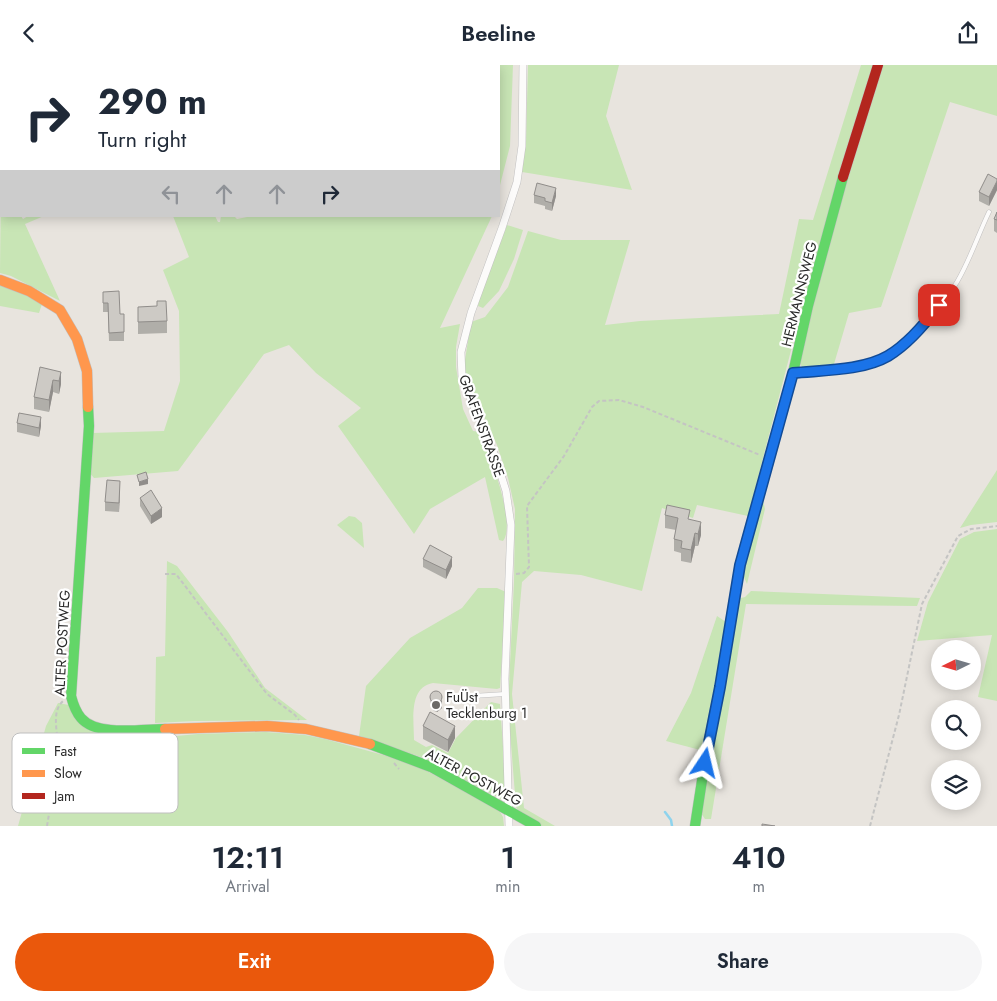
<!DOCTYPE html>
<html lang="en">
<head>
<meta charset="utf-8">
<style>
  body { margin:0; font-family:Jost,sans-serif; background:#f6f6f7; color:#1f2937; height:100vh; display:flex; flex-direction:column; font-size:19px; white-space:nowrap }
  * { box-sizing:border-box; margin:0 }
  p { font-size:16px; color:#747a83 }
  .icon { flex:none; width:28px; height:28px; fill:none; stroke:currentColor; stroke-width:2; stroke-linecap:round; stroke-linejoin:round }
  .map { position:relative; height:761px; overflow:hidden }
  .sheet { display:flex; flex-direction:column; background:#fff; flex:1 }
  .sheet>* { flex:none }
  .banner { position:absolute; left:0px; top:0px; width:500px; height:152px; box-shadow:0 2px 12px #0003; background:#fff; color:#1f2937; overflow:hidden }
  .needle { width:32px; rotate:265deg }
  .buttons { position:absolute; left:931px; top:575px; display:grid; gap:10px }
  .buttons a { display:grid; place-items:center; width:50px; height:50px; border-radius:50%; background:#fff; box-shadow:0 2px 12px #0003; font-size:25px }
  .pin { position:absolute; display:grid; place-items:center; width:42px; height:42px; color:#fff; margin:-21px; border-radius:10px; box-shadow:0 2px 8px #0006 }
  .me { position:absolute; width:55px; margin:-28px; rotate:10deg; stroke-linejoin:round; filter:drop-shadow(0 0 4px #0008) }
  .turn { display:flex; align-items:center; gap:18px; height:105px; padding:0 15px; font-size:22px }
  .turn .icon { width:65px; height:65px; stroke-width:2.5 }
  .turn b { display:block; font-size:35px; line-height:42px }
  .lanes { display:flex; align-items:center; height:48px; padding:0 15px; background:#0003; justify-content:center; gap:25px; direction:ltr }
  .lanes .off { opacity:.35 }
  .eta { display:flex; justify-content:space-evenly; align-items:center; height:85px; text-align:center }
  .eta b { font-size:30px; font-weight:600; line-height:35px }
  .cta { display:flex; gap:10px; margin-top:auto; padding:10px 15px }
  .cta a { flex:1; height:58px; border-radius:30px; background:#ea580c; color:#fff; font-size:20px; font-weight:600; line-height:58px; text-align:center }
  .cta a+a { background:#f6f6f7; color:#1f2937 }
  header { display:flex; justify-content:space-between; align-items:center; height:65px; padding:0 15px; background:#fff; font-size:22px; font-weight:600 }
  .map>svg:first-child { display:block }
  .green { fill:#c8e5b5 }
  .lines { fill:none; stroke-linecap:round; stroke-linejoin:round }
  .stream { stroke:#8ed3ed; stroke-width:2.5 }
  .lane-casing { stroke:#c1c0c0; stroke-width:5 }
  .street-casing { stroke:#c1c0c0; stroke-width:8 }
  .fast-casing { stroke:#c1c0c0; stroke-width:11 }
  .slow-casing { stroke:#c1c0c0; stroke-width:11 }
  .jam-casing { stroke:#c1c0c0; stroke-width:11 }
  .path { stroke:#c4c4c3; stroke-width:2; stroke-dasharray:4 2.5; stroke-linecap:butt }
  .lane { stroke:#fcfbfa; stroke-width:4 }
  .street { stroke:#fcfbfa; stroke-width:7 }
  .fast { stroke:#63d668; stroke-width:10 }
  .slow { stroke:#ff974d; stroke-width:10 }
  .jam { stroke:#b3261e; stroke-width:10 }
  .wall { fill:#b0aea9 }
  .shaded-wall { fill:#908d8a }
  .building { fill:#cdcac5; stroke:#908d8a }
  .route-casing { stroke:#114b97; stroke-width:12 }
  .route { stroke:#1a73e8; stroke-width:9 }
  .poi-dot { fill:#6c6a68; stroke:#fff; stroke-width:2 }
  .labels { text-anchor:middle; stroke-width:4.5; stroke-linejoin:round; paint-order:stroke }
  .street-label { font-size:14px; fill:#292929; stroke:#fff }
  .poi-label { font-size:14px; fill:#292929; stroke:#fff; text-anchor:start }
  .key { fill:#fff; stroke:#bfbfbf; stroke-width:1 }
  .key-label { font-size:14px; fill:#292929 }
</style>
</head>
<body>
<header><svg class="icon" aria-label="back" viewBox="0 0 24 24"><path d="M15 5l-7 7 7 7"/></svg>Beeline<svg class="icon" aria-label="share" viewBox="0 0 24 24"><path d="M12 15V3M7 8l5-5 5 5M5 13v7h14v-7"/></svg></header>
<div class="map">
<svg width="997" height="761" viewBox="0 0 997 761">
  <rect width="100%" height="100%" fill="#e8e4de"/>
  <g class="green">
    <polygon points="89,0 513,0 510,81 499,124 499,1"/>
    <polygon points="528,0 619,0 606,51 632,125 522,107 526,78"/>
    <polygon points="861,0 997,0 997,51 950,37 881,242 849,248 834,299 803,303 799,298 811,246 801,247 748,451 697,440 693,453 662,443 642,526 581,510 534,506 522,517 512,629 524,743 555,761 542,761 519,748 516,742 508,641 514,517 515,444 508,413 497,380 469,319 464,301 471,257 485,252 508,222 528,166 561,175 630,175 605,260 640,256 779,249 799,154 813,155"/>
    <polygon points="1,110 1,151 21,151 23,154 28,151 44,151 25,159 60,236 11,211 0,208"/>
    <path d="M 173,151 L 215,151 L 218,157 L 220,157 L 221,151 L 234,151 L 237,154 L 252,151 L 492,151 L 440,263 L 460,259 L 456,282 L 456,302 L 463,344 L 473,366 L 480,367 C 489,388 517,458 503,476 L 499,475 L 485,412 L 430,444 L 414,469 L 338,361 L 361,343 L 316,308 L 289,280 L 264,289 L 178,406 L 94,413 L 89,407 L 92,368 L 164,366 L 180,316 L 179,246 L 163,205 L 189,192 Z"/>
    <polygon points="507,160 523,165 514,194 499,226 483,243 478,241 479,235"/>
    <polygon points="0,219 30,232 42,239 39,248 0,241"/>
    <polygon points="997,405 997,457 971,460 960,463"/>
    <polygon points="762,431 765,444 747,519 742,508"/>
    <polygon points="349,451 355,452 362,458 364,483 337,460"/>
    <polygon points="997,464 997,636 978,632 992,570 917,576 928,537 960,474 974,467"/>
    <polygon points="167,496 177,501 228,567 265,623 307,655 195,656 155,658 156,592 165,591"/>
    <path d="M 478,523 L 497,523 L 506,527 L 500,623 L 497,624 L 433,618 C 408,622 414,657 414,675 L 426,682 L 432,680 L 448,688 L 456,673 L 491,637 L 500,639 L 505,710 L 504,733 L 503,735 L 421,692 L 359,671 L 366,621 L 410,573 L 462,543 Z"/>
    <polygon points="751,526 920,533 917,541 746,539 711,754 705,754 701,748 737,534 745,532"/>
    <polygon points="717,551 726,557 704,686 666,676 691,628"/>
    <polygon points="58,638 69,640 94,666 154,673 198,669 266,667 305,670 325,674 398,694 423,704 499,745 503,752 504,761 18,761 46,661"/>
  </g>
  <g class="lines">
    <g class="stream">
      <polyline points="163,1 164,0"/>
      <polyline points="665,747 671,755 672,761"/>
    </g>
    <g class="lane-casing">
      <g id="lane">
        <path d="M 793,308 C 819,305 848,306 873,298 C 905,287 939,246 957,217 C 970,195 978,170 989,147"/>
        <polyline points="456,632 505,629"/>
      </g>
    </g>
    <g class="street-casing">
      <polyline id="street" points="509,761 505,614 511,460 506,426 495,391 462,313 461,287 471,248 502,163 517,117 522,81 523,0"/>
    </g>
    <g class="fast-casing">
      <g id="fast">
        <path d="M 88,342 L 89,361 L 71,631 C 73,639 75,646 81,653 C 97,672 142,664 165,664"/>
        <polyline points="370,679 431,702 536,761"/>
        <polyline points="695,761 707,683 720,622 740,500 793,308 808,241 843,112"/>
      </g>
    </g>
    <g class="slow-casing">
      <g id="slow">
        <polyline points="0,215 29,226 60,245 77,274 87,306 88,342"/>
        <polyline points="165,664 267,661 306,664 370,679"/>
      </g>
    </g>
    <g class="jam-casing">
      <polyline id="jam" points="843,112 878,0"/>
    </g>
    <g class="path">
      <polyline points="215,0 215,1"/>
      <polyline points="165,509 176,509 267,629 295,650 299,655"/>
      <polyline points="516,509 524,508 529,502 527,441 564,391 592,342 599,336 619,335 643,342 760,390"/>
      <polyline points="394,698 399,704"/>
      <path d="M 47,761 C 51,736 57,710 58,685 C 59,670 50,648 63,636"/>
      <polyline points="870,761 899,650 922,539 958,471 971,464 997,461"/>
    </g>
    <use href="#lane" class="lane"/>
    <use href="#street" class="street"/>
    <use href="#fast" class="fast"/>
    <use href="#slow" class="slow"/>
    <use href="#jam" class="jam"/>
  </g>
  <g class="wall">
    <polygon points="997,114 997,125 989,141 979,136 979,127"/>
    <polygon points="534,130 556,131 552,146 545,144 545,141 534,138"/>
    <polygon points="997,147 997,168 994,166 994,154"/>
    <polygon points="103,227 120,249 124,249 124,276 109,276 108,247 103,247"/>
    <polygon points="138,242 167,256 167,268 138,269"/>
    <polygon points="61,307 61,319 59,329 53,327 49,347 34,344 34,332"/>
    <polygon points="17,358 41,361 39,372 17,367"/>
    <polygon points="120,425 119,447 105,446 105,437"/>
    <polygon points="140,433 162,452 151,459 140,441"/>
    <polygon points="665,450 690,455 701,470 698,481 695,481 691,498 681,496 681,488 674,486 674,474 676,465 665,463"/>
    <polygon points="423,494 452,501 446,514 423,502"/>
    <polygon points="430,631 442,643 437,647 434,646 431,643"/>
    <polygon points="423,661 455,673 448,687 423,674"/>
  </g>
  <g class="shaded-wall">
    <polygon points="997,116 997,125 989,141 989,132"/>
    <polygon points="556,123 556,131 552,146 552,138"/>
    <polygon points="61,307 61,319 59,329 59,316"/>
    <polygon points="53,315 53,327 49,347 49,335"/>
    <polygon points="41,352 41,361 39,372 39,363"/>
    <polygon points="148,414 148,419 139,421 139,417"/>
    <polygon points="120,416 120,425 119,447 119,438"/>
    <polygon points="162,443 162,452 151,459 151,451"/>
    <polygon points="701,457 701,470 698,481 698,469"/>
    <polygon points="695,468 695,481 691,498 691,485"/>
    <polygon points="452,492 452,501 446,514 446,505"/>
    <polygon points="442,635 442,643 437,647 437,638"/>
    <polygon points="455,661 455,673 448,687 448,675"/>
  </g>
  <g class="building">
    <polygon points="988,109 997,114 997,116 989,132 979,127"/>
    <polygon points="537,118 556,123 552,138 545,136 545,133 534,130"/>
    <polygon points="997,147 997,155 994,154"/>
    <polygon points="119,226 120,249 124,249 124,267 109,268 108,238 103,238 103,227"/>
    <polygon points="157,236 166,236 167,256 138,257 138,242 157,241"/>
    <polygon points="40,302 61,307 59,316 53,315 49,335 34,332"/>
    <polygon points="19,348 41,352 39,363 17,358"/>
    <polygon points="146,407 148,414 139,417 137,410"/>
    <polygon points="107,415 120,416 119,438 105,437"/>
    <polygon points="151,425 162,443 151,451 140,433"/>
    <polygon points="667,440 690,445 688,454 701,457 698,469 695,468 691,485 681,483 682,476 674,474 678,453 665,450"/>
    <polygon points="430,480 452,492 446,505 423,494"/>
    <circle cx="436" cy="632" r="6"/>
    <polygon points="430,647 455,661 448,675 423,661"/>
    <polygon points="762,759 775,761 762,761"/>
  </g>
  <g class="lines">
    <g class="route-casing">
      <path id="route" d="M 705,698 L 720,622 L 740,500 L 793,308 C 822,305 862,306 888,291 C 908,279 925,259 939,240"/>
    </g>
    <use href="#route" class="route"/>
  </g>
  <circle class="poi-dot" cx="436" cy="640" r="5"/>
  <g class="labels">
    <g class="street-label">
      <text transform="translate(799 229) rotate(-76)" y="5">HERMANNSWEG</text>
      <text transform="translate(482 361) rotate(70)" y="5">GRAFENSTRASSE</text>
      <text transform="translate(62 578) rotate(-87)" y="5">ALTER POSTWEG</text>
      <text transform="translate(474 712) rotate(28)" y="5">ALTER POSTWEG</text>
    </g>
    <g class="poi-label">
      <text x="446" y="637">FuÜst<tspan x="446" dy="16">Tecklenburg 1</tspan></text>
    </g>
  </g>
  <rect x="12" y="668" width="166" height="80" rx="8" class="key"/>
  <rect x="22" y="683" width="23" height="6" fill="#63d668"/>
  <rect x="22" y="705" width="23" height="7" fill="#ff974d"/>
  <rect x="22" y="728" width="23" height="6" fill="#b3261e"/>
  <g class="key-label">
    <text x="54" y="691">Fast</text>
    <text x="54" y="713">Slow</text>
    <text x="54" y="736">Jam</text>
  </g>
</svg>
<div class="buttons">
<a><svg class="needle" viewBox="-14 -14 28 28"><path d="M0-13l5 13h-10z" fill="#e53935"/><path d="M0 13l5-13h-10z" fill="#747a83"/></svg></a>
<a><svg class="icon" aria-label="search" viewBox="0 0 24 24"><circle cx="10" cy="10" r="6"/><path d="M15 15l6 6"/></svg></a>
<a><svg class="icon" aria-label="layers" viewBox="0 0 24 24"><path d="M12 4l9 5-9 5-9-5zM3 14l9 5 9-5"/></svg></a>
</div>
<div class="pin" style="left:939px;top:240px;background:#d93025"><svg class="icon" aria-label="arrive" viewBox="0 0 24 24"><path d="M6 21V4h12l-3 4 3 4H6"/></svg></div>
<svg class="me" style="left:705px;top:698px" viewBox="-20 -20 40 40"><path d="M0-17L14 15 0 8-14 15z" fill="#1a73e8" stroke="#fff" stroke-width="4"/></svg>
<div class="banner">
<div class="turn"><svg class="icon" aria-label="right" viewBox="0 0 24 24"><path d="M7 20v-9h11M14 6l5 5-5 5"/></svg><div><b>290 m</b>Turn right</div></div>
<div class="lanes"><svg class="icon off" aria-label="left" viewBox="0 0 24 24"><path d="M17 20v-9H6M10 6l-5 5 5 5"/></svg><svg class="icon off" aria-label="ahead" viewBox="0 0 24 24"><path d="M12 20V5M6 11l6-6 6 6"/></svg><svg class="icon off" aria-label="ahead" viewBox="0 0 24 24"><path d="M12 20V5M6 11l6-6 6 6"/></svg><svg class="icon" aria-label="right" viewBox="0 0 24 24"><path d="M7 20v-9h11M14 6l5 5-5 5"/></svg></div>
</div>
</div>
<section class="sheet">
<div class="eta">
<div><b>12:11</b><p>Arrival</p></div>
<div><b>1</b><p>min</p></div>
<div><b>410</b><p>m</p></div>
</div>
<div class="cta"><a>Exit</a><a>Share</a></div>
</section>
</body>
</html>
